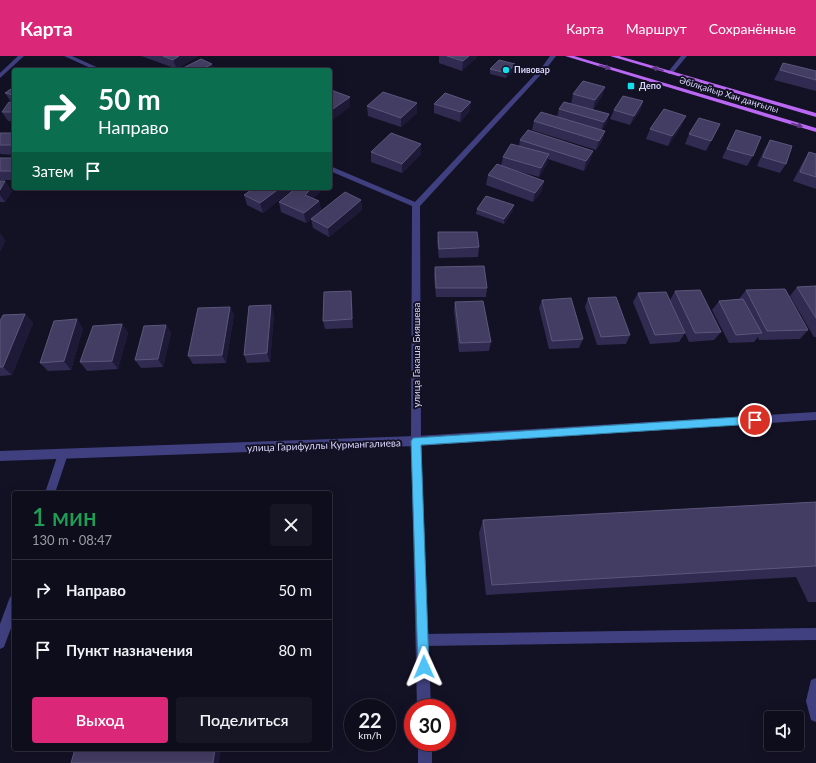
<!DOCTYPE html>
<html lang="ru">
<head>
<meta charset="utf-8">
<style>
  body { margin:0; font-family:Lato,sans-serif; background:#171624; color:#f1f3f6; height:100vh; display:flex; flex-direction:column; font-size:15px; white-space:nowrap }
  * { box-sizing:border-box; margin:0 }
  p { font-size:13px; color:#9b9ca3 }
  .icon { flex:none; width:22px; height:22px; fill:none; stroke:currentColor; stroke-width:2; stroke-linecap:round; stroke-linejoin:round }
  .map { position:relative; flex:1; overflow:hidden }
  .panel { position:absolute; left:12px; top:435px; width:320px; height:260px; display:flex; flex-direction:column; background:#0e0d1b; border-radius:4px; box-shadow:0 4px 16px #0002,0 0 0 1px #2e2d3a }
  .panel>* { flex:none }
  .guide { position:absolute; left:12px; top:12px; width:320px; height:122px; border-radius:4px; box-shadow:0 4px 16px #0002,0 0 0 1px #2e2d3a; background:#0b6e4f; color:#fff; overflow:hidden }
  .controls { position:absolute; left:764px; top:655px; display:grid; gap:8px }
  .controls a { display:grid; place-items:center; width:40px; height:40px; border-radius:4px; background:#0e0d1b; box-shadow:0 4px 16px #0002,0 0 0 1px #2e2d3a; font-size:20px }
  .speed { position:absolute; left:344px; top:643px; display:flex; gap:8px; font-size:20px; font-weight:700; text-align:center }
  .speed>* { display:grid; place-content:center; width:52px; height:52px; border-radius:50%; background:#0e0d1b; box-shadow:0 4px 16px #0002,0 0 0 1px #2e2d3a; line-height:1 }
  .speed small { font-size:10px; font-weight:400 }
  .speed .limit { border:6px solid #d22; background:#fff; color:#111 }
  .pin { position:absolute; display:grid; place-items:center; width:34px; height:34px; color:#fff; margin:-17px; border:2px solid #fff; border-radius:50%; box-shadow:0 1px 4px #0007 }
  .me { position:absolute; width:44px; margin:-22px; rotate:359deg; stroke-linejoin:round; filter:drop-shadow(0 0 3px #0008) }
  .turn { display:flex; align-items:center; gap:14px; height:84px; padding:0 20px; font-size:18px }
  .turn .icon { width:52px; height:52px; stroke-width:2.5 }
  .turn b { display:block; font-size:28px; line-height:34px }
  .then { display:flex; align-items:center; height:38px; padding:0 20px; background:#0003; gap:8px; font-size:15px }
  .round { display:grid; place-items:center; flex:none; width:42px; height:42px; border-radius:4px; background:#171624 }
  .headline { display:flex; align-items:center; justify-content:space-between; height:68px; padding:0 20px }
  h1 { font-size:24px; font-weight:600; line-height:30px; color:#1e9e55 }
  .cta { display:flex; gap:8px; margin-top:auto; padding:8px 20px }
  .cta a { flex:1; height:46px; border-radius:4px; background:#db2777; color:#fff; font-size:16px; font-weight:600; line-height:46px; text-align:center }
  .cta a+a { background:#171624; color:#f1f3f6 }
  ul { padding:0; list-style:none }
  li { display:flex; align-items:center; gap:12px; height:60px; padding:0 20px; border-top:1px solid #2e2d3a }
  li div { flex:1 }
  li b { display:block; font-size:15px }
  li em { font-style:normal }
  header { display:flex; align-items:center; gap:24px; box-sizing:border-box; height:56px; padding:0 20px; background:#db2777; color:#fff }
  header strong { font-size:19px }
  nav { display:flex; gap:22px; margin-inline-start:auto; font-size:14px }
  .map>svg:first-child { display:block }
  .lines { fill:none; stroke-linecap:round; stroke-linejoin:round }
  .service { fill:#404080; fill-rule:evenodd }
  .minor { fill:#404080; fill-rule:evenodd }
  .tertiary { fill:#404080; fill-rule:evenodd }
  .primary { fill:#ba67f3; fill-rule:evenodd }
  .wall { fill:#322b51 }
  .shaded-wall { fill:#1e1937 }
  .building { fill:#443d63; stroke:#5b567b }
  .oneway { fill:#5e3881 }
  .route { fill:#4fc3f7; stroke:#337fa1 }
  .poi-dot { fill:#13deec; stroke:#131124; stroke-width:1.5 }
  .labels { text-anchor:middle; stroke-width:4; stroke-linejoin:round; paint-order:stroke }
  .far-poi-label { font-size:9px; font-weight:bold; fill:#dad7fc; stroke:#131124; text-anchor:start }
  .far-street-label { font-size:9px; fill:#dad7fc; stroke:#131124 }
  .street-label { font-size:10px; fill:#dad7fc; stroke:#131124 }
</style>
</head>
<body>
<header>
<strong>Карта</strong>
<nav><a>Карта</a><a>Маршрут</a><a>Сохранённые</a></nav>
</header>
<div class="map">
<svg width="816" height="707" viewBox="0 0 816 707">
  <rect width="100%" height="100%" fill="#131124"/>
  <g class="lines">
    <g class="service">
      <polygon points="681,0 687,0 672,18 668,18 668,16"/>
      <polygon points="816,572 816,584 423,590 419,588 417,584 419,580 423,578"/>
    </g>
    <g class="minor">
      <polygon points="18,0 24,0 0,22 0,17"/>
      <polygon points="64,0 72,0 103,14 95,14"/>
      <polygon points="550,0 556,0 546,13 420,150 421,385 431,652 417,652 411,385 412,150 330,115 330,110 415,146 542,11"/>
      <polygon points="63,393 67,395 68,398 55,437 45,437 59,395"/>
      <polygon points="14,539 14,564 4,591 0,593 0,568 10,541"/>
      <polygon points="816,622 816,666 811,664 806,645 811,624"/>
      <rect x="418" y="686" width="14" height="21"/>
    </g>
    <polygon class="tertiary" points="816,356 816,364 416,390 0,405 0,395 416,380"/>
    <g class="primary">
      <polygon points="565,0 574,0 816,72 816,76"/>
      <polygon points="610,0 619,0 816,57 816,61"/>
    </g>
  </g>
  <g class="wall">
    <polygon points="141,0 198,0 177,13"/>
    <polygon points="439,0 477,0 476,2 462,15 439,7"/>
    <polygon points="783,7 816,15 816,35 774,24"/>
    <polygon points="515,8 515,13 506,22 490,18 490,13"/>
    <polygon points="583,25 605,31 602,40 593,54 609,58 606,68 602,74 605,75 602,85 596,94 532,74 534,65 541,56 557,61 559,53 564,46 571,48 573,38"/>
    <polygon points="14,31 14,66 8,65 2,56 12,47 11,46 5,37"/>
    <polygon points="643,45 640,55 630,69 610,63 614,54"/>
    <polygon points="417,47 417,57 401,71 368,60 367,50"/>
    <polygon points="434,48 470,55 460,66 434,57"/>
    <polygon points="720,68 706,95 685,88 689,78"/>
    <polygon points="682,69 668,90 646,83 650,73"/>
    <polygon points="736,74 753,100 747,110 722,102"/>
    <polygon points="0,77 14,77 14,99 0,98"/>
    <polygon points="520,84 593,95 590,105 584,115 548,103 547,108 539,121 506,112 542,135 533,146 486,129 488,119 501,110 503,101 519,90"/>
    <polygon points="770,84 786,108 780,117 757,110 764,94"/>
    <polygon points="421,88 421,98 402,117 371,106 371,96"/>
    <polygon points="809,96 816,98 816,133 793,125 803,106"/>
    <rect x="0" y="102" width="14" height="22"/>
    <polygon points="0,125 5,125 12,135 5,146 0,146"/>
    <polygon points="254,132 294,132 263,157 247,149 244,139"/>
    <polygon points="320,136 313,142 319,145 321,154 311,162 361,144 362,154 329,181 313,172 311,163 306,167 281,156 279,146"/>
    <polygon points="477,153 513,154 504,168 476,158"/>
    <polygon points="438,176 479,191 478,201 439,202 437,186"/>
    <polygon points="435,211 487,232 486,241 436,241 434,220"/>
    <polygon points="816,230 816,281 814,281 790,240 797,231"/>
    <polygon points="746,234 808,274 800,283 759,284 758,281 754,286 729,287 712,254 719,245 739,243"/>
    <polygon points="675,235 721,276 714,284 689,286 670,244"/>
    <polygon points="638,237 685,277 679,286 650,288 633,246"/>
    <polygon points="588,242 630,279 626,288 597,289 585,251"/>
    <polygon points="352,244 353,272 325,273 323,265"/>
    <polygon points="542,244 583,283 579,292 549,293 539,252"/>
    <polygon points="455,246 491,286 489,295 459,296 454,255"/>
    <polygon points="230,251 234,259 226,307 193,308 188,300"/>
    <polygon points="25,258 33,267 12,319 0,320 0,265"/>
    <polygon points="274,258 270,306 247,307 244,299"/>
    <polygon points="122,268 128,277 118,313 87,315 80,306"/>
    <polygon points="166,269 171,277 163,311 141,312 135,304"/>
    <polygon points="83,272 71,314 48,315 40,307"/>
    <polygon points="816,446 816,546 808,546 796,521 486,539 479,477 483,464"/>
  </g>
  <g class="shaded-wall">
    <polygon points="179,0 198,0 177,13 173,4"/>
    <polygon points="469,0 477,0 476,2 462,15 463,5"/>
    <polygon points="212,8 214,14 201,14"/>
    <polygon points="515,8 515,13 506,22 507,17"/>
    <polygon points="605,31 602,40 593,54 595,44"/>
    <polygon points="350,41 350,51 330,66 330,55"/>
    <polygon points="643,45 640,55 630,69 634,60"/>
    <polygon points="471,46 470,55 460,66 461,56"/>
    <polygon points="417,47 417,57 401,71 401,62"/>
    <polygon points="609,58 606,68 601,75 604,66"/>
    <polygon points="686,60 682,69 668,90 672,80"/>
    <polygon points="605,75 602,85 596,94 599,85"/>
    <polygon points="421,88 421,98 402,117 402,108"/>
    <polygon points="593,95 590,105 584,115 586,105"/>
    <polygon points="549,98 547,108 539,121 541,112"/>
    <polygon points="5,125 12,135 5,146 0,139 0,134"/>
    <polygon points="544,125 542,135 533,146 535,137"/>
    <polygon points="280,132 294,132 263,157 260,147"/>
    <polygon points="312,132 320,132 320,136 306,148 305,139"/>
    <polygon points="361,144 362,154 329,181 328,172"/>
    <polygon points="319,145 321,154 306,167 304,157"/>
    <polygon points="514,149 513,154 504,168 504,163"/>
    <polygon points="0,177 6,185 0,196"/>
    <polygon points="351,235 352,244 353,272 352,263"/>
    <polygon points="271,249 274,258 270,306 267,297"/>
    <polygon points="230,251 234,259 226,307 222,299"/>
    <polygon points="25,258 33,267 12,319 3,311"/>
    <polygon points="77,263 83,272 71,314 64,305"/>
    <polygon points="122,268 128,277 118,313 112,305"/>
    <polygon points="166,269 171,277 163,311 158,303"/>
    <polygon points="215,693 221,693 219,707 213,707"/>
  </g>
  <g class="building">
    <polygon points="163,0 179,0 173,4"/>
    <polygon points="447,0 469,0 463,5"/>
    <polygon points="201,3 212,8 201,14 179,14"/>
    <polygon points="499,4 515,8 507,17 490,13"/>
    <polygon points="783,7 816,15 816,24 780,14"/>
    <polygon points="45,12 51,14 41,14"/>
    <polygon points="228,12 233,14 224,14"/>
    <polygon points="583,25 605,31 595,44 573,38"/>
    <polygon points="14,31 14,39 5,37"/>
    <polygon points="331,34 350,41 330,55 330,35"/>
    <polygon points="383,36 417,47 401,62 367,50"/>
    <polygon points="445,37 471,46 461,56 434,48"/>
    <polygon points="623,40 643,45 634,60 614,54"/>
    <polygon points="9,46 14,47 14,56 2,56"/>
    <polygon points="564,46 609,58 604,66 559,53"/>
    <polygon points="664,53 686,60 672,80 650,73"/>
    <polygon points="541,56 605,75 599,85 534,65"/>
    <polygon points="699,62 720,68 711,85 689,78"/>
    <polygon points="528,74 593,95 586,105 520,84"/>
    <polygon points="736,74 761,81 753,100 727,93"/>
    <rect x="0" y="77" width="14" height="12"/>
    <polygon points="391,77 421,88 402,108 371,96"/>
    <polygon points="770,84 792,90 786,108 763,101"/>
    <polygon points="511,88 549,98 541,112 503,101"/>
    <polygon points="809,96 816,98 816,121 800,116"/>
    <rect x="0" y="102" width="14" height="13"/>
    <polygon points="497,108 544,125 535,137 488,119"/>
    <polygon points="0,125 5,125 0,134"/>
    <polygon points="254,132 280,132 260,147 244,139"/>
    <polygon points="296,132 312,132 305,139 319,145 304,157 279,146"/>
    <polygon points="345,136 361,144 328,172 311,163"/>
    <polygon points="486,140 514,149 504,163 477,153"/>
    <polygon points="438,176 477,176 479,191 439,193"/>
    <polygon points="484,210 487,232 436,232 435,211"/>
    <polygon points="816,230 816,262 797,231"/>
    <polygon points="785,233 808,274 767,275 746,234"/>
    <polygon points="700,234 721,276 695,277 675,235"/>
    <polygon points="351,235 352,263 323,265 324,236"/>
    <polygon points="666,236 685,277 655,279 638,237"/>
    <polygon points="616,241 630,279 601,281 588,242"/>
    <polygon points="571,242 583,283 552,285 542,244"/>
    <polygon points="743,243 762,277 736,279 719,245"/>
    <polygon points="483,245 491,286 460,287 455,246"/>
    <polygon points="271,249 267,297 244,299 249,250"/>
    <polygon points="230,251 222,299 188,300 198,252"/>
    <polygon points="25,258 3,311 0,311 0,265 3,259"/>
    <polygon points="77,263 64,305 40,307 54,265"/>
    <polygon points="122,268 112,305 80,306 93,270"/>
    <polygon points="166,269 158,303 135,304 144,270"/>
    <polygon points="816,446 816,510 492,529 483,464"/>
    <polygon points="75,693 215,693 213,707 71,707"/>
  </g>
  <defs><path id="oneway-solid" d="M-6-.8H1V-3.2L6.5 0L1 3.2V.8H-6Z"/></defs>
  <g class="oneway">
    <use href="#oneway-solid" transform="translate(605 11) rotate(17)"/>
    <use href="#oneway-solid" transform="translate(658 13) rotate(-164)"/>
    <use href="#oneway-solid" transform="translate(797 69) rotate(17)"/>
  </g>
  <polygon class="route" points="755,360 759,361 760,364 759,367 755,368 421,389 429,611 428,615 424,617 419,615 418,611 411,385 413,382"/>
  <g class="poi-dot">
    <circle cx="506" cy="14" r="4"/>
    <rect x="627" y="26" width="8" height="8" rx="2"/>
  </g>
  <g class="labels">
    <g class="far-poi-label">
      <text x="514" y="17">Пивовар</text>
      <text x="639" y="33">Депо</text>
    </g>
    <g class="far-street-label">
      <text transform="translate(729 39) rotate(17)" y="3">Әбілқайыр Хан даңғылы</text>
    </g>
    <g class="street-label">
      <text transform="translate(416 299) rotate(-90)" y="4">улица Гакаша Бияшева</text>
      <text transform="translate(324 389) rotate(-2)" y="4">улица Гарифуллы Курмангалиева</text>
    </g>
  </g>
</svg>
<div class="controls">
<a><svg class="icon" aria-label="sound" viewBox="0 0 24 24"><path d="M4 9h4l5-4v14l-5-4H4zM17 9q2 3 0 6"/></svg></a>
</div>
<div class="speed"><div>22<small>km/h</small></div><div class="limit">30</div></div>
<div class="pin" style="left:755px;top:364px;background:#d93025"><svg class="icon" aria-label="arrive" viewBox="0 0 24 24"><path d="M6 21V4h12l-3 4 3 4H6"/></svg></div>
<svg class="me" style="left:424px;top:611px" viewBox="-20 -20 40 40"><path d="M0-17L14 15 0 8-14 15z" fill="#4fc3f7" stroke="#fff" stroke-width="4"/></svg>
<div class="guide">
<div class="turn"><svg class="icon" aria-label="right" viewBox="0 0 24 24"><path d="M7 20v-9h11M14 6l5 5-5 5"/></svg><div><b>50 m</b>Направо</div></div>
<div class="then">Затем<svg class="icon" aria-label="arrive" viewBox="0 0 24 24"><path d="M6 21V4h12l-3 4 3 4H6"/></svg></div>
</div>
<section class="panel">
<div class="headline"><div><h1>1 мин</h1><p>130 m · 08:47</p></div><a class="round"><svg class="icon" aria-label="close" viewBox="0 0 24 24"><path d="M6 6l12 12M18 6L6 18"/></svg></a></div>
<ul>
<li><svg class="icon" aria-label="right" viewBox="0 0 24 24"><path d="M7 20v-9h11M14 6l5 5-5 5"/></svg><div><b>Направо</b></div><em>50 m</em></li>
<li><svg class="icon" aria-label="arrive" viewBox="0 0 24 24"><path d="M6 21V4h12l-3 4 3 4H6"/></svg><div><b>Пункт назначения</b></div><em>80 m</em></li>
</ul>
<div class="cta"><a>Выход</a><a>Поделиться</a></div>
</section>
</div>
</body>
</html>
